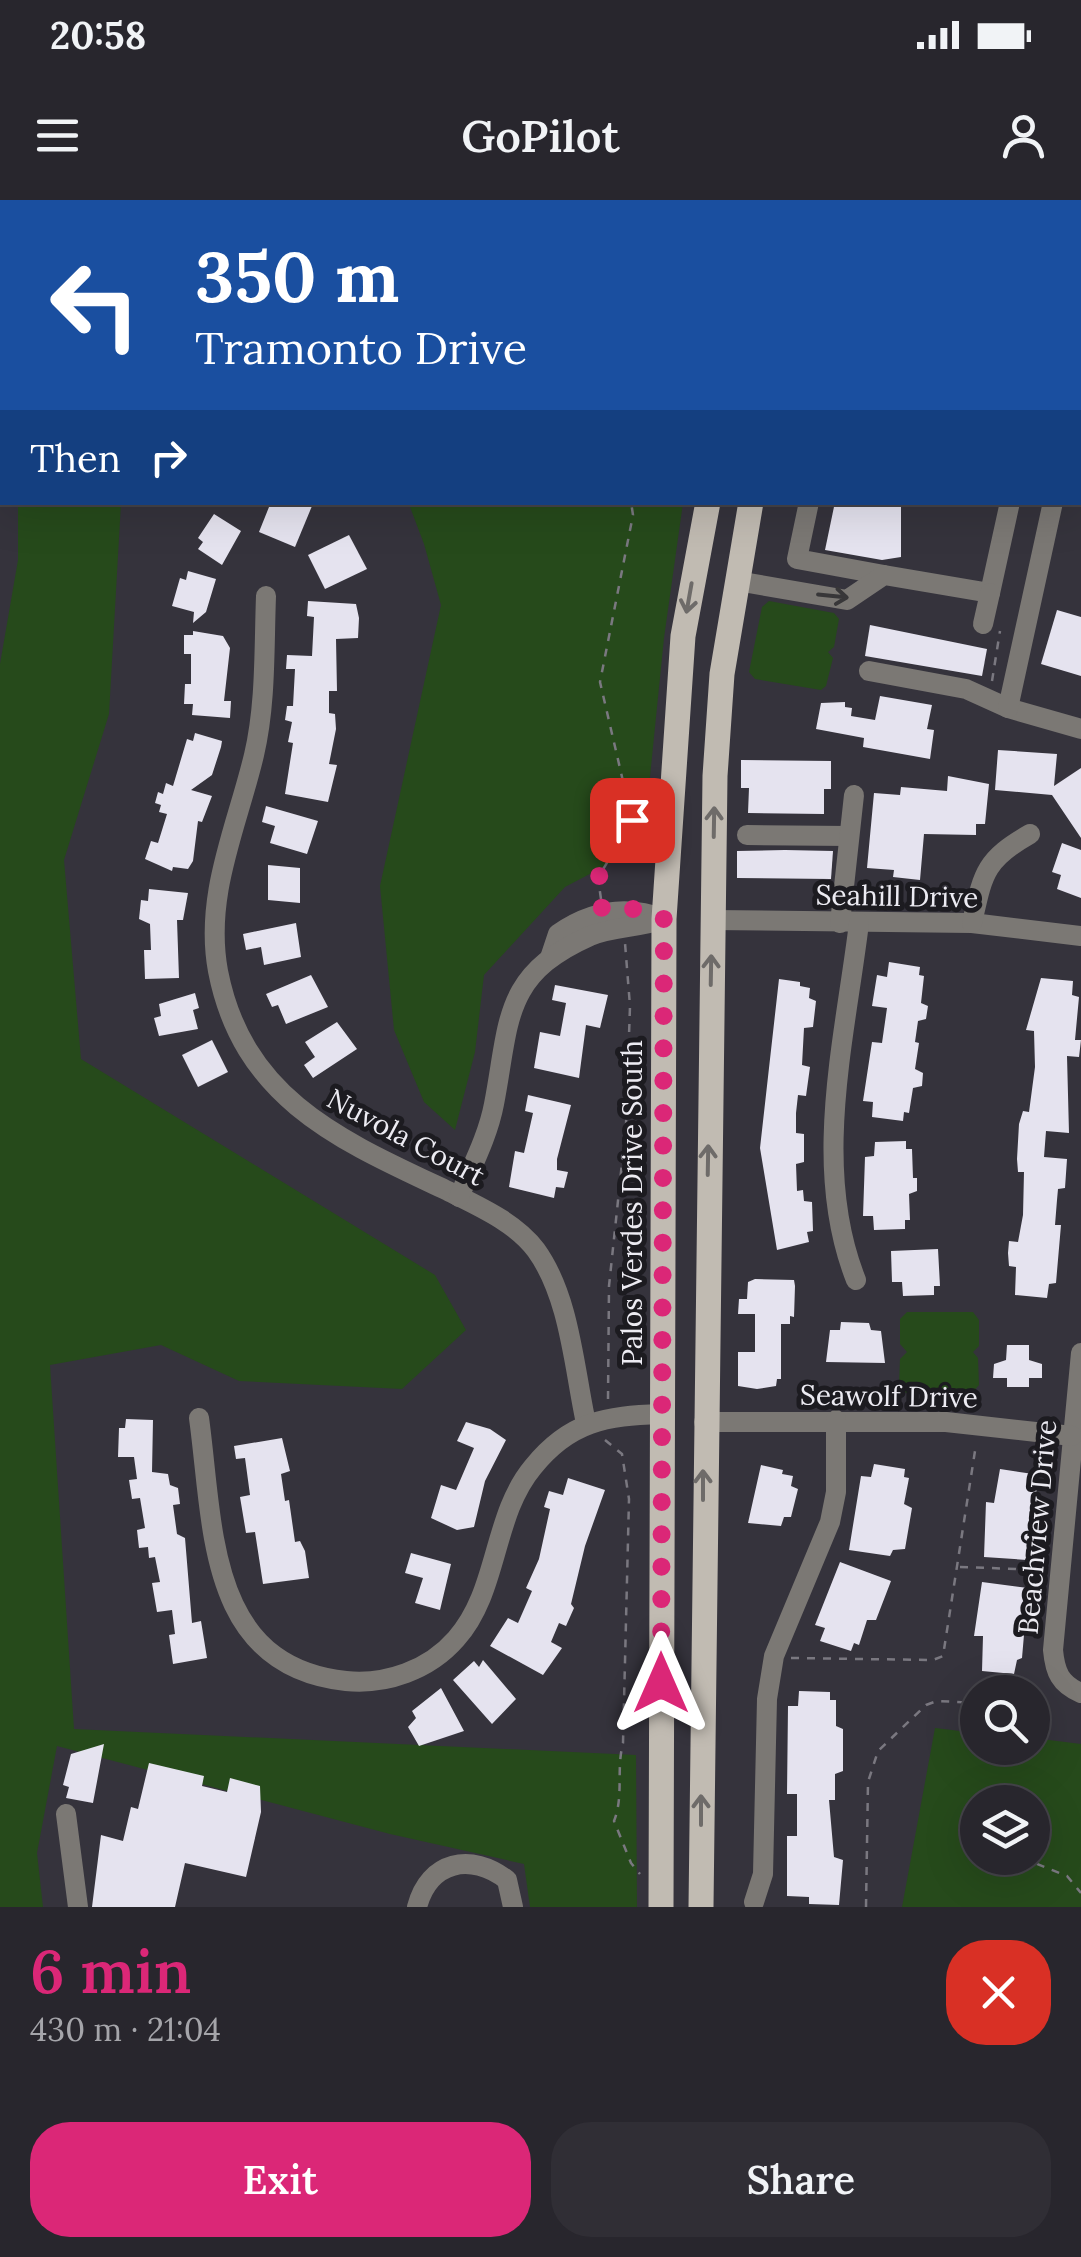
<!DOCTYPE html>
<html lang="en">
<head>
<meta charset="utf-8">
<style>
  body { margin:0; font-family:Lora,serif; background:#302e35; color:#f1f3f6; height:100vh; display:flex; flex-direction:column; font-size:38px; white-space:nowrap }
  * { box-sizing:border-box; margin:0 }
  p { font-size:32px; color:#a5a5aa }
  .icon { flex:none; width:55px; height:55px; fill:none; stroke:currentColor; stroke-width:2; stroke-linecap:round; stroke-linejoin:round }
  .map { position:relative; height:1707px; overflow:hidden }
  .panel { display:flex; flex-direction:column; background:#28262d; flex:1 }
  .panel>* { flex:none }
  .banner { position:absolute; left:0px; top:0px; width:1082px; height:305px; box-shadow:0 10px 40px #0002,0 0 0 2px #444349; background:#1a4fa0; color:#fff; overflow:hidden }
  .fabs { position:absolute; left:960px; top:1475px; display:grid; gap:20px }
  .fabs a { display:grid; place-items:center; width:90px; height:90px; border-radius:50%; background:#28262d; box-shadow:0 10px 40px #0002,0 0 0 2px #444349; font-size:50px }
  .pin { position:absolute; display:grid; place-items:center; width:85px; height:85px; color:#fff; margin:-42px; border-radius:20px; box-shadow:0 5px 15px #0006 }
  .me { position:absolute; width:110px; margin:-55px; rotate:0deg; stroke-linejoin:round; filter:drop-shadow(0 0 8px #0008) }
  .turn { display:flex; align-items:center; gap:35px; height:210px; padding:0 30px; font-size:45px }
  .turn .icon { width:130px; height:130px; stroke-width:2.5 }
  .turn b { display:block; font-size:70px; line-height:85px }
  .then { display:flex; align-items:center; height:95px; padding:0 30px; background:#0003; gap:20px; font-size:38px }
  .round { display:grid; place-items:center; flex:none; width:105px; height:105px; border-radius:40px; background:#302e35 }
  .headline { display:flex; align-items:center; justify-content:space-between; height:170px; padding:0 30px }
  h1 { font-size:60px; font-weight:600; line-height:75px; color:#db2777 }
  .action { display:flex; gap:20px; margin-top:auto; padding:20px 30px }
  .action a { flex:1; height:115px; border-radius:40px; background:#db2777; color:#fff; font-size:40px; font-weight:600; line-height:115px; text-align:center }
  .action a+a { background:#302e35; color:#f1f3f6 }
  .status { display:flex; justify-content:space-between; align-items:center; height:70px; padding:0 50px; background:#28262d; direction:ltr }
  .status svg { height:28px; fill:currentColor }
  header { display:flex; justify-content:space-between; align-items:center; height:130px; padding:0 30px; background:#28262d; font-size:45px; font-weight:600 }
  .map>svg:first-child { display:block }
  .green { fill:#264a1b; fill-rule:evenodd }
  .lines { fill:none; stroke-linecap:round; stroke-linejoin:round }
  .stream { stroke:#166e8e; stroke-width:4 }
  .building { fill:#e5e3ef }
  .path { stroke:#7a7880; stroke-width:2.5; stroke-dasharray:8 8; stroke-linecap:butt }
  .minor { stroke:#7b7874; stroke-width:20 }
  .major { stroke:#c1bbb2; stroke-width:25 }
  .oneway { stroke:#383739 }
  .oneway2 { stroke:#6e6b69 }
  .route { stroke:#db2777; stroke-width:18; stroke-dasharray:0 32.4 }
  .labels { text-anchor:middle; stroke-width:10; stroke-linejoin:round; paint-order:stroke }
  .street-label { font-size:28px; fill:#ecebf2; stroke:#1c1b20 }
</style>
</head>
<body>
<div class="status"><b>20:58</b><svg viewBox="0 0 49 12"><path d="M0 12V9h3v3zM5 12V6h3v6zM10 12V3h3v9zM15 12V0h3v12zM26 1h20v11H26zM47 4h2v5h-2z"/></svg></div>
<header><svg class="icon" aria-label="menu" viewBox="0 0 24 24"><path d="M4 6h16M4 12h16M4 18h16"/></svg>GoPilot<svg class="icon" aria-label="person" viewBox="0 0 24 24"><circle cx="12" cy="8" r="4"/><path d="M4 21q1-7 8-7t8 7"/></svg></header>
<div class="map">
<svg width="1081" height="1707" viewBox="0 0 1081 1707">
  <rect width="100%" height="100%" fill="#35333c"/>
  <g class="green">
    <polygon points="18,303 121,303 109,514 64,660 81,859 435,1075 466,1130 402,1189 239,1181 161,1145 50,1165 74,1529 636,1555 637,1707 530,1707 524,1664 390,1634 57,1546 37,1653 43,1707 0,1707 0,464 18,360"/>
    <polygon points="402,303 683,303 664,438 643,646 565,687 484,775 475,852 455,930 424,902 394,830 380,686 441,405 424,344 410,307"/>
    <polygon points="769,401 834,413 839,419 834,447 828,452 833,458 826,486 821,490 755,479 749,472 762,407"/>
    <polygon points="907,1112 973,1112 979,1120 979,1146 973,1152 978,1158 979,1185 972,1193 906,1193 899,1185 900,1159 907,1152 900,1144 900,1119"/>
    <path d="M 935,1528 L 977,1533 L 978,1548 L 1032,1548 L 1033,1538 L 1081,1544 L 1081,1707 L 902,1707 ZM 978,1602 L 1032,1602 L 1032,1658 L 978,1658 Z"/>
  </g>
  <g class="lines">
    <polyline class="stream" points="0,37 2,37"/>
  </g>
  <g class="building">
    <polygon points="271,302 312,306 295,347 259,332"/>
    <polygon points="835,302 901,302 901,357 882,360 825,350"/>
    <polygon points="214,314 241,331 222,365 198,349 203,342 198,338"/>
    <polygon points="349,335 367,369 325,389 308,355"/>
    <polygon points="188,371 216,379 206,412 193,423 194,412 172,406 180,378 186,380"/>
    <polygon points="308,401 356,404 359,418 358,438 336,439 337,491 329,491 329,513 335,514 336,529 329,564 337,565 328,602 285,594 293,543 288,542 292,522 285,520 287,506 293,506 295,469 286,469 287,455 312,456 314,417 307,416"/>
    <polygon points="1057,410 1081,417 1081,476 1041,464"/>
    <polygon points="870,425 987,449 982,476 865,456"/>
    <polygon points="193,431 223,436 230,448 224,501 231,501 230,518 192,515 193,504 184,504 185,484 191,484 191,454 184,454 184,435 193,435"/>
    <polygon points="880,496 932,505 927,529 934,530 930,559 863,547 864,538 816,529 821,503 845,502 845,507 852,508 851,516 875,520"/>
    <polygon points="195,533 222,541 221,547 212,575 191,590 212,596 202,622 198,621 193,661 188,669 173,667 172,671 145,659 151,641 158,643 167,614 159,612 161,605 155,603 158,592 163,594 166,583 173,586 187,539 193,541"/>
    <polygon points="998,550 1057,554 1054,586 1081,568 1081,638 1052,595 995,590"/>
    <polygon points="741,560 831,561 831,589 824,589 824,614 748,613 749,588 741,588"/>
    <polygon points="948,576 989,584 985,624 976,624 976,635 924,634 920,680 893,677 894,670 867,668 874,593 900,595 901,587 947,591"/>
    <polygon points="266,606 318,621 307,654 270,643 275,626 262,622"/>
    <polygon points="1062,643 1081,650 1081,698 1057,689 1061,675 1052,672"/>
    <polygon points="785,650 833,651 831,679 737,678 737,651"/>
    <polygon points="268,665 300,668 300,703 268,700"/>
    <polygon points="149,689 188,693 183,720 177,720 179,778 145,779 144,750 151,750 150,724 139,719 141,700 148,701"/>
    <polygon points="296,723 301,757 264,765 261,747 246,750 243,734"/>
    <polygon points="889,762 920,767 919,775 924,776 921,803 928,806 926,819 918,821 915,842 919,843 915,869 923,873 922,886 913,888 909,913 904,912 903,921 872,917 873,902 863,901 872,842 882,843 887,808 872,806 877,775 887,777"/>
    <polygon points="311,775 328,807 286,824 278,805 272,807 266,794"/>
    <polygon points="1041,778 1073,781 1072,795 1079,797 1075,840 1081,840 1079,857 1067,856 1069,933 1046,931 1044,957 1067,959 1065,988 1058,989 1057,1000 1055,1025 1061,1025 1056,1083 1049,1084 1047,1098 1015,1095 1016,1067 1009,1066 1008,1053 1009,1041 1018,1042 1023,1015 1024,972 1018,972 1017,959 1019,924 1023,911 1029,912 1035,867 1034,831 1026,830"/>
    <polygon points="779,779 800,782 800,786 810,788 809,798 816,801 813,827 804,828 802,865 810,867 806,896 798,895 796,913 796,933 804,934 804,962 796,964 797,991 803,990 804,1001 812,1002 813,1031 807,1032 809,1042 777,1050 760,948"/>
    <polygon points="555,785 608,795 600,828 586,825 579,878 534,868 540,832 560,836 566,803 552,800"/>
    <polygon points="195,793 199,808 193,810 198,829 159,836 154,818 161,816 159,804"/>
    <polygon points="337,822 357,849 313,878 304,865 315,857 305,842"/>
    <polygon points="212,840 228,872 198,887 182,855"/>
    <polygon points="528,895 571,905 557,959 557,970 568,972 564,988 556,987 554,998 509,987 515,951 524,953 533,913 525,911"/>
    <polygon points="906,941 906,949 912,949 913,978 917,978 917,991 909,994 910,1020 905,1020 905,1029 874,1030 873,1016 863,1016 865,957 874,956 875,942"/>
    <polygon points="938,1049 940,1086 934,1086 934,1095 903,1096 902,1082 892,1082 891,1051"/>
    <polygon points="755,1079 794,1080 795,1086 794,1117 790,1116 790,1124 781,1124 781,1179 777,1179 776,1186 757,1189 738,1186 738,1152 755,1152 755,1114 738,1114 739,1099 747,1099 748,1082"/>
    <polygon points="841,1122 869,1123 871,1130 881,1131 885,1163 826,1162 830,1130 840,1130"/>
    <polygon points="1007,1145 1029,1145 1029,1160 1042,1164 1042,1178 1029,1178 1029,1187 1007,1187 1007,1178 993,1178 994,1164 1006,1160"/>
    <polygon points="126,1219 153,1220 152,1272 168,1274 170,1285 178,1288 180,1304 173,1305 177,1334 185,1338 192,1423 201,1421 207,1458 173,1464 169,1435 175,1434 172,1410 157,1412 152,1383 160,1382 155,1357 149,1358 148,1347 139,1348 137,1330 145,1328 140,1298 132,1299 129,1280 137,1279 134,1257 118,1257 119,1228 125,1228"/>
    <polygon points="466,1222 490,1229 506,1240 485,1281 474,1327 457,1330 431,1318 441,1285 456,1290 474,1248 457,1241"/>
    <polygon points="282,1238 290,1271 281,1274 285,1301 289,1300 295,1342 300,1341 305,1351 309,1378 263,1384 255,1332 246,1333 240,1297 250,1295 245,1258 236,1259 234,1246"/>
    <polygon points="874,1264 905,1269 904,1277 909,1278 904,1304 912,1308 905,1349 893,1350 890,1356 849,1350 861,1276 871,1277"/>
    <polygon points="761,1265 783,1270 782,1274 793,1276 791,1286 798,1289 791,1317 784,1317 781,1326 748,1323"/>
    <polygon points="1000,1269 1033,1274 1032,1286 1037,1288 1027,1360 984,1357 986,1302 994,1303"/>
    <polygon points="568,1278 605,1290 585,1346 571,1404 574,1408 566,1426 559,1423 551,1442 562,1448 543,1475 490,1446 508,1418 518,1423 532,1391 526,1388 539,1359 550,1309 544,1307 549,1291 563,1295"/>
    <polygon points="411,1353 451,1364 440,1410 415,1403 423,1378 405,1373"/>
    <polygon points="840,1362 891,1381 876,1420 867,1420 859,1445 854,1443 851,1451 820,1441 825,1428 815,1425"/>
    <polygon points="982,1382 1028,1388 1022,1458 1017,1460 1014,1474 982,1471 983,1436 974,1436"/>
    <polygon points="483,1460 516,1499 492,1524 453,1480 474,1461 479,1467"/>
    <polygon points="441,1488 464,1531 419,1546 408,1527 416,1518 412,1511"/>
    <polygon points="799,1491 830,1492 830,1500 836,1500 836,1526 843,1529 843,1571 835,1574 835,1600 829,1600 834,1657 843,1660 839,1705 809,1704 809,1697 787,1696 787,1636 797,1636 797,1594 787,1594 788,1506 798,1506"/>
    <polygon points="104,1544 93,1603 66,1598 69,1587 63,1585 71,1554"/>
    <polygon points="149,1563 204,1576 202,1586 227,1592 230,1578 260,1586 261,1612 246,1677 185,1663 175,1707 92,1707 101,1635 123,1641 131,1607 138,1609"/>
  </g>
  <g class="lines">
    <g class="path">
      <polyline points="128,0 131,2"/>
      <polyline points="75,2 90,0"/>
      <polyline points="0,7 2,7"/>
      <polyline points="992,481 1000,431"/>
      <polyline points="601,699 598,678 632,620 600,482 633,315 631,302"/>
      <polyline points="608,1199 609,1086 626,925 630,806 625,743"/>
      <path d="M 605,1240 L 622,1254 L 629,1299 L 623,1543 C 616,1570 624,1596 614,1621 L 631,1663 L 640,1674"/>
      <polyline points="960,1367 1018,1369 1040,1376"/>
      <polyline points="791,1458 933,1460 943,1456 975,1251"/>
      <polyline points="1032,1498 1033,1498"/>
      <polyline points="1022,1658 1067,1676 1081,1693"/>
      <polyline points="866,1707 868,1582 878,1551 926,1505 937,1501 978,1503"/>
    </g>
    <g class="minor">
      <polyline points="639,2 640,0"/>
      <polyline points="908,2 909,0"/>
      <polyline points="1080,67 1081,67"/>
      <polyline points="1080,237 1081,236"/>
      <polyline points="809,302 797,359 884,375"/>
      <polyline points="737,381 847,400 884,375 990,393 1010,302"/>
      <path d="M 266,396 C 264,449 266,504 254,555 C 237,627 204,695 218,771 C 243,900 342,941 448,991 C 478,1006 515,1022 536,1050 C 570,1097 574,1168 586,1223"/>
      <polyline points="983,424 990,393"/>
      <polyline points="869,471 966,489 1008,508 1081,529"/>
      <polyline points="1008,508 1053,302"/>
      <polyline points="747,635 849,636"/>
      <polyline points="711,720 972,723 1081,736"/>
      <polyline points="840,723 854,595"/>
      <path d="M 972,723 C 983,674 984,660 1030,634"/>
      <path d="M 550,758 L 558,734 C 591,711 627,705 664,719"/>
      <path d="M 459,997 C 472,966 488,936 494,904 C 510,821 502,775 590,736 C 614,726 640,728 664,719"/>
      <path d="M 856,1080 C 811,967 845,839 859,723"/>
      <path d="M 1081,1153 L 1053,1450 C 1055,1472 1060,1484 1081,1493"/>
      <path d="M 199,1218 C 214,1326 206,1466 346,1481 C 386,1485 429,1470 456,1439 C 499,1391 492,1316 533,1267 C 570,1221 606,1216 661,1214"/>
      <polyline points="704,1222 946,1222 1072,1236"/>
      <polyline points="66,1614 78,1707"/>
      <polyline points="754,1702 763,1674 767,1499 774,1456 830,1322 836,1292 836,1220"/>
      <path d="M 417,1707 C 429,1661 471,1652 507,1680 L 513,1707"/>
    </g>
    <g class="major">
      <polyline points="805,2 806,0"/>
      <polyline points="852,2 854,0"/>
      <polyline points="661,1707 664,719 683,436 708,302"/>
      <polyline points="701,1707 715,576 722,474 751,302"/>
    </g>
  </g>
  <defs><path id="oneway-shaft" d="M-6 0H5M1.5-3L5.5 0L1.5 3" fill="none" stroke-width="1.6" stroke-linecap="round" stroke-linejoin="round" transform="scale(2.5)"/></defs>
  <use class="oneway" href="#oneway-shaft" transform="translate(833 396) rotate(6)"/>
  <g class="oneway2">
    <use href="#oneway-shaft" transform="translate(689 398) rotate(100)"/>
    <use href="#oneway-shaft" transform="translate(714 622) rotate(-89)"/>
    <use href="#oneway-shaft" transform="translate(711 770) rotate(-89)"/>
    <use href="#oneway-shaft" transform="translate(708 960) rotate(-89)"/>
    <use href="#oneway-shaft" transform="translate(703 1285) rotate(-90)"/>
    <use href="#oneway-shaft" transform="translate(701 1610) rotate(-90)"/>
  </g>
  <g class="lines">
    <polyline class="route" points="632,620 598,678 602,709 637,709 664,719 661,1483"/>
  </g>
  <g class="labels">
    <g class="street-label">
      <text transform="translate(897 696) rotate(1)" y="10">Seahill Drive</text>
      <text transform="translate(406 937) rotate(28)" y="10">Nuvola Court</text>
      <text transform="translate(632 1003) rotate(-90)" y="10">Palos Verdes Drive South</text>
      <text transform="translate(889 1196) rotate(1)" y="10">Seawolf Drive</text>
      <text transform="translate(1037 1327) rotate(-85)" y="10">Beachview Drive</text>
    </g>
  </g>
</svg>
<div class="fabs">
<a><svg class="icon" aria-label="search" viewBox="0 0 24 24"><circle cx="10" cy="10" r="6"/><path d="M15 15l6 6"/></svg></a>
<a><svg class="icon" aria-label="layers" viewBox="0 0 24 24"><path d="M12 4l9 5-9 5-9-5zM3 14l9 5 9-5"/></svg></a>
</div>
<div class="pin" style="left:632px;top:620px;background:#d93025"><svg class="icon" aria-label="arrive" viewBox="0 0 24 24"><path d="M6 21V4h12l-3 4 3 4H6"/></svg></div>
<svg class="me" style="left:661px;top:1483px" viewBox="-20 -20 40 40"><path d="M0-17L14 15 0 8-14 15z" fill="#db2777" stroke="#fff" stroke-width="4"/></svg>
<div class="banner">
<div class="turn"><svg class="icon" aria-label="left" viewBox="0 0 24 24"><path d="M17 20v-9H6M10 6l-5 5 5 5"/></svg><div><b>350 m</b>Tramonto Drive</div></div>
<div class="then">Then<svg class="icon" aria-label="right" viewBox="0 0 24 24"><path d="M7 20v-9h11M14 6l5 5-5 5"/></svg></div>
</div>
</div>
<section class="panel">
<div class="headline"><div><h1>6 min</h1><p>430 m · 21:04</p></div><a class="round" style="background:#d93025;color:#fff"><svg class="icon" aria-label="close" viewBox="0 0 24 24"><path d="M6 6l12 12M18 6L6 18"/></svg></a></div>
<div class="action"><a>Exit</a><a>Share</a></div>
</section>
</body>
</html>
